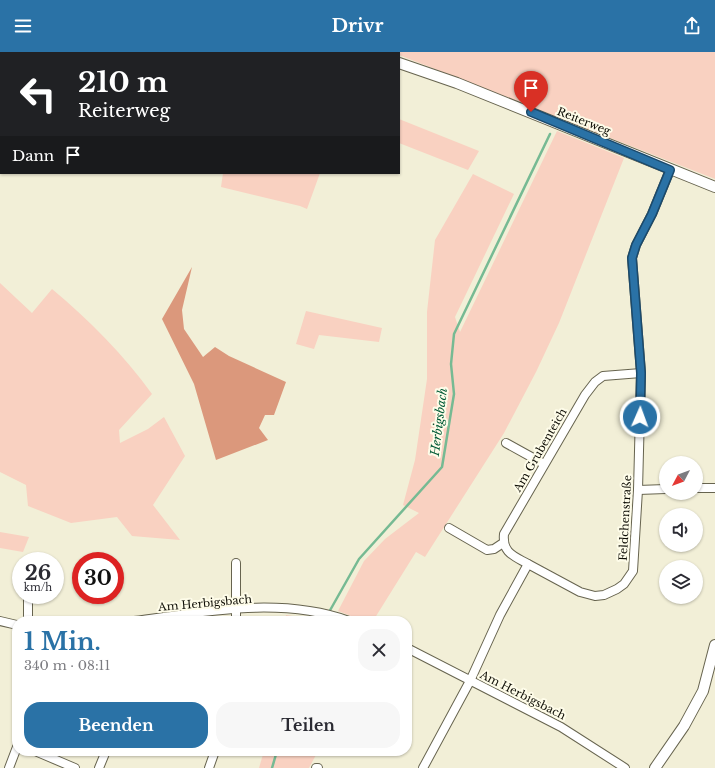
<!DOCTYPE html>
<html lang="de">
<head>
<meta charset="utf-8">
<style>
  body { margin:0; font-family:"Libre Baskerville",serif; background:#f7f7f7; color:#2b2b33; height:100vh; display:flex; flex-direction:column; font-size:15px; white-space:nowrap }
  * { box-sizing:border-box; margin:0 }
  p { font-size:13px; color:#7c7c81 }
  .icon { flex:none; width:22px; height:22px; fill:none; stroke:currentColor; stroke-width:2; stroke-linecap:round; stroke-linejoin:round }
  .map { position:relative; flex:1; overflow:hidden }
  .details { position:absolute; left:12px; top:564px; width:400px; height:140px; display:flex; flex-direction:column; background:#fff; border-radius:16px; box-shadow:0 1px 3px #0004 }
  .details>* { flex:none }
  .guide { position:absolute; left:0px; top:0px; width:400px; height:122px; box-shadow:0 1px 3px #0004; background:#202124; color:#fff; overflow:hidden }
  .needle { width:26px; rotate:229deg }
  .controls { position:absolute; left:659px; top:404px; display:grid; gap:8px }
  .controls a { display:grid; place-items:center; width:44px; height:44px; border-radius:50%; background:#fff; box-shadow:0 1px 3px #0004; font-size:20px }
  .speed { position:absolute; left:12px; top:500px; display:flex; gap:8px; font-size:20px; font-weight:700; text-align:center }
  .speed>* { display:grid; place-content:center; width:52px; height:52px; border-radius:50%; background:#fff; box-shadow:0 1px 3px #0004; line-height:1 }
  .speed small { font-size:10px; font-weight:400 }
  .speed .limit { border:6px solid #d22; background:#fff; color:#111 }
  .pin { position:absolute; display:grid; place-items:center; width:34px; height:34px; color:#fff; margin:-41px -17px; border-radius:50% 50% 50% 0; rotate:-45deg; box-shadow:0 0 4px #0007 }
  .pin .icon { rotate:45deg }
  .me { position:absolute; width:44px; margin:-22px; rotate:2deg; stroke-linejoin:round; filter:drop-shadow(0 0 3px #0008) }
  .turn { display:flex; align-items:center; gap:14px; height:84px; padding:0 12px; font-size:18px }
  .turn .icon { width:52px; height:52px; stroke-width:2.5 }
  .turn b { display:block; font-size:28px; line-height:34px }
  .then { display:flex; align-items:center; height:38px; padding:0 12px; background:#0003; gap:8px; font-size:15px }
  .round { display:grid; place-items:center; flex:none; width:42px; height:42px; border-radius:16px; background:#f7f7f7 }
  .summary { display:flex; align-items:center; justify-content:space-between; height:68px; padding:0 12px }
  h1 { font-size:24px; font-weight:700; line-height:30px; color:#2a72a6 }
  .cta { display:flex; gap:8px; margin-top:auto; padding:8px 12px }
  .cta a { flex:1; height:46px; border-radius:16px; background:#2a72a6; color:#fff; font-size:16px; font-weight:700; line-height:46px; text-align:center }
  .cta a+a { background:#f7f7f7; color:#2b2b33 }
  header { display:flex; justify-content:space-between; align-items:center; height:52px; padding:0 12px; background:#2a72a6; color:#fff; font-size:18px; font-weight:700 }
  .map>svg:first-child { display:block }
  .green { fill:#f9d1c1 }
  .forest { fill:#db987c }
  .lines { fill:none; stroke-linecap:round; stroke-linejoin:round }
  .stream { stroke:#76ba93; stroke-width:2.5 }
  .minor-casing { stroke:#67644f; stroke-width:10 }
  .tertiary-casing { stroke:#67644f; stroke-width:12 }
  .minor { stroke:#fff; stroke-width:8 }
  .tertiary { stroke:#fff; stroke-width:10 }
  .route-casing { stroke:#1b4a6c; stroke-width:10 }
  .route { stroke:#2a72a6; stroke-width:7 }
  .labels { text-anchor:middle; stroke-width:4; stroke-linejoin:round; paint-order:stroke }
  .street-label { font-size:11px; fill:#0f0e06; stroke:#fefce9 }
  .water-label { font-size:12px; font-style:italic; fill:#015a36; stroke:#fefce9 }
</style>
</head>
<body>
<header><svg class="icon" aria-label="menu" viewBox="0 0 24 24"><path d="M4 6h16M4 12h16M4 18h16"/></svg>Drivr<svg class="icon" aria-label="share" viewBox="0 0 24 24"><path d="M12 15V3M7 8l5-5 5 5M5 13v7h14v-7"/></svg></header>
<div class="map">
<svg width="715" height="716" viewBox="0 0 715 716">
  <rect width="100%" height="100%" fill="#f2efd7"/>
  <g class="green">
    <polygon points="392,0 715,0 715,127 399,3 399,1"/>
    <polygon points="399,67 479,99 468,118 399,91"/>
    <polygon points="557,79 624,106 559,271 536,320 504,381 425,505 416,500 373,569 364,569 338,559 364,509 385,487 419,461 403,453 415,408 427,327 427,260 435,188 473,122 514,142 455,265 460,280"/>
    <polygon points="223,121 320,121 307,157 300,154 221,135"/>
    <path d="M 0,231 L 32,261 L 52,237 C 89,268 124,303 152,342 L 119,378 L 120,391 L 148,377 L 164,365 L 185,404 L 153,453 L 180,488 L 132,484 L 117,465 L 71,471 L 28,454 L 26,433 L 0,420 Z"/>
    <polygon points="306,259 382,276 379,290 319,283 314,297 296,292"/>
    <polygon points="0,480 29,485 23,500 0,496"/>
    <polygon points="286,563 325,569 285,569"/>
    <polygon points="264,699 318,699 309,716 259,716"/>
  </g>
  <polygon class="forest" points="192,215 182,258 184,277 203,305 215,295 229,304 286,330 274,363 265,363 259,376 268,388 216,408 194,332 162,267"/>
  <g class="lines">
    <g class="stream">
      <polyline points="324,569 359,507 442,415 454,342 451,312 454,282 550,82"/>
      <polyline points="272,716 277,699"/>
    </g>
    <g class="minor-casing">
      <g id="minor">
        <polyline points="506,391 544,412"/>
        <polyline points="696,436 715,436"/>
        <polyline points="638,438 666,437"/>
        <polyline points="449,476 487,498 494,497 503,491"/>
        <polyline points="236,511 236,569"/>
        <path d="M 528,512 C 514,504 502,501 504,482 L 585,343 L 595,330 L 603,324 L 641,321"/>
        <polyline points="0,569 17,573"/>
        <polyline points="28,569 28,543"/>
        <path d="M 134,569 C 204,560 280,544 349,569"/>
        <polyline points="407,596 561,675 625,716"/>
        <polyline points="35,699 75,716"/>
        <polyline points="9,716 17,695"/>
        <polyline points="99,716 106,699"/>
        <polyline points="209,716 215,699"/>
        <polyline points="316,716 318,716"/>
        <polyline points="423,716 470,629 500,563 528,512 580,540 595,544 604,543 617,537 624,532 633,519 638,438 641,321 632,206 636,193 652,162 670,118"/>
      </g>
    </g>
    <g class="tertiary-casing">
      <g id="tertiary">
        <polyline points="363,0 366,1"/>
        <polyline points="399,11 457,31 715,135"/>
        <polyline points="655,716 684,674 703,639 715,593"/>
      </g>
    </g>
    <use href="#minor" class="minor"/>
    <use href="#tertiary" class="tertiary"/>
  </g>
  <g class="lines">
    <g class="route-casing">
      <polyline id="route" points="531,60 670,118 652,162 636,193 632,206 641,321 640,365"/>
    </g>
    <use href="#route" class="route"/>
  </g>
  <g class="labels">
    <g class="street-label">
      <text transform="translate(584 69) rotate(22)" y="4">Reiterweg</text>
      <text transform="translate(540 398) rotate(-60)" y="4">Am Grubenteich</text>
      <text transform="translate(625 466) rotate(-87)" y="4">Feldchenstraße</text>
      <text transform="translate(205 551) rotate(-5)" y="4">Am Herbigsbach</text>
      <text transform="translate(523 643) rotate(27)" y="4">Am Herbigsbach</text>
    </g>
    <g class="water-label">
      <text transform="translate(439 370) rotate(-83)" y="4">Herbigsbach</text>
    </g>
  </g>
</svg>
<div class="controls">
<a><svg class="needle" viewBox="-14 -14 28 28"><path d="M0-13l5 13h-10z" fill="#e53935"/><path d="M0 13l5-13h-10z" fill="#7c7c81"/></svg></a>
<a><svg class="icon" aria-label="sound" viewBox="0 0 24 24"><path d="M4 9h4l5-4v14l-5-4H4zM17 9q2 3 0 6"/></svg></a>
<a><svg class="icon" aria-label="layers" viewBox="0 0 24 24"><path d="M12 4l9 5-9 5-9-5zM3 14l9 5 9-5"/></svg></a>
</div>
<div class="speed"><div>26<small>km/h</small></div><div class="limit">30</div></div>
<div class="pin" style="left:531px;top:60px;background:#d93025"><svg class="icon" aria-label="arrive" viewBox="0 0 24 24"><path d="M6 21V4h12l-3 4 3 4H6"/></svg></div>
<svg class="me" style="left:640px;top:365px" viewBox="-20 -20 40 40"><circle r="17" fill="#2a72a6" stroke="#fff" stroke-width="3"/><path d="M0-11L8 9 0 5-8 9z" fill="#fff"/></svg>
<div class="guide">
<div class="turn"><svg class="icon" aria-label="left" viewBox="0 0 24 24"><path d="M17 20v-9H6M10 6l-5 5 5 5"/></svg><div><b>210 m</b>Reiterweg</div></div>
<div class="then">Dann<svg class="icon" aria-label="arrive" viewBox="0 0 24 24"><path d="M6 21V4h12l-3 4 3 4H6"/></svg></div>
</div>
<section class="details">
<div class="summary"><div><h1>1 Min.</h1><p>340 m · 08:11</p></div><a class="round"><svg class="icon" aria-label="close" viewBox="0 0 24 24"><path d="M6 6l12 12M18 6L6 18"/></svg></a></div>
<div class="cta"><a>Beenden</a><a>Teilen</a></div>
</section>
</div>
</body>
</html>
